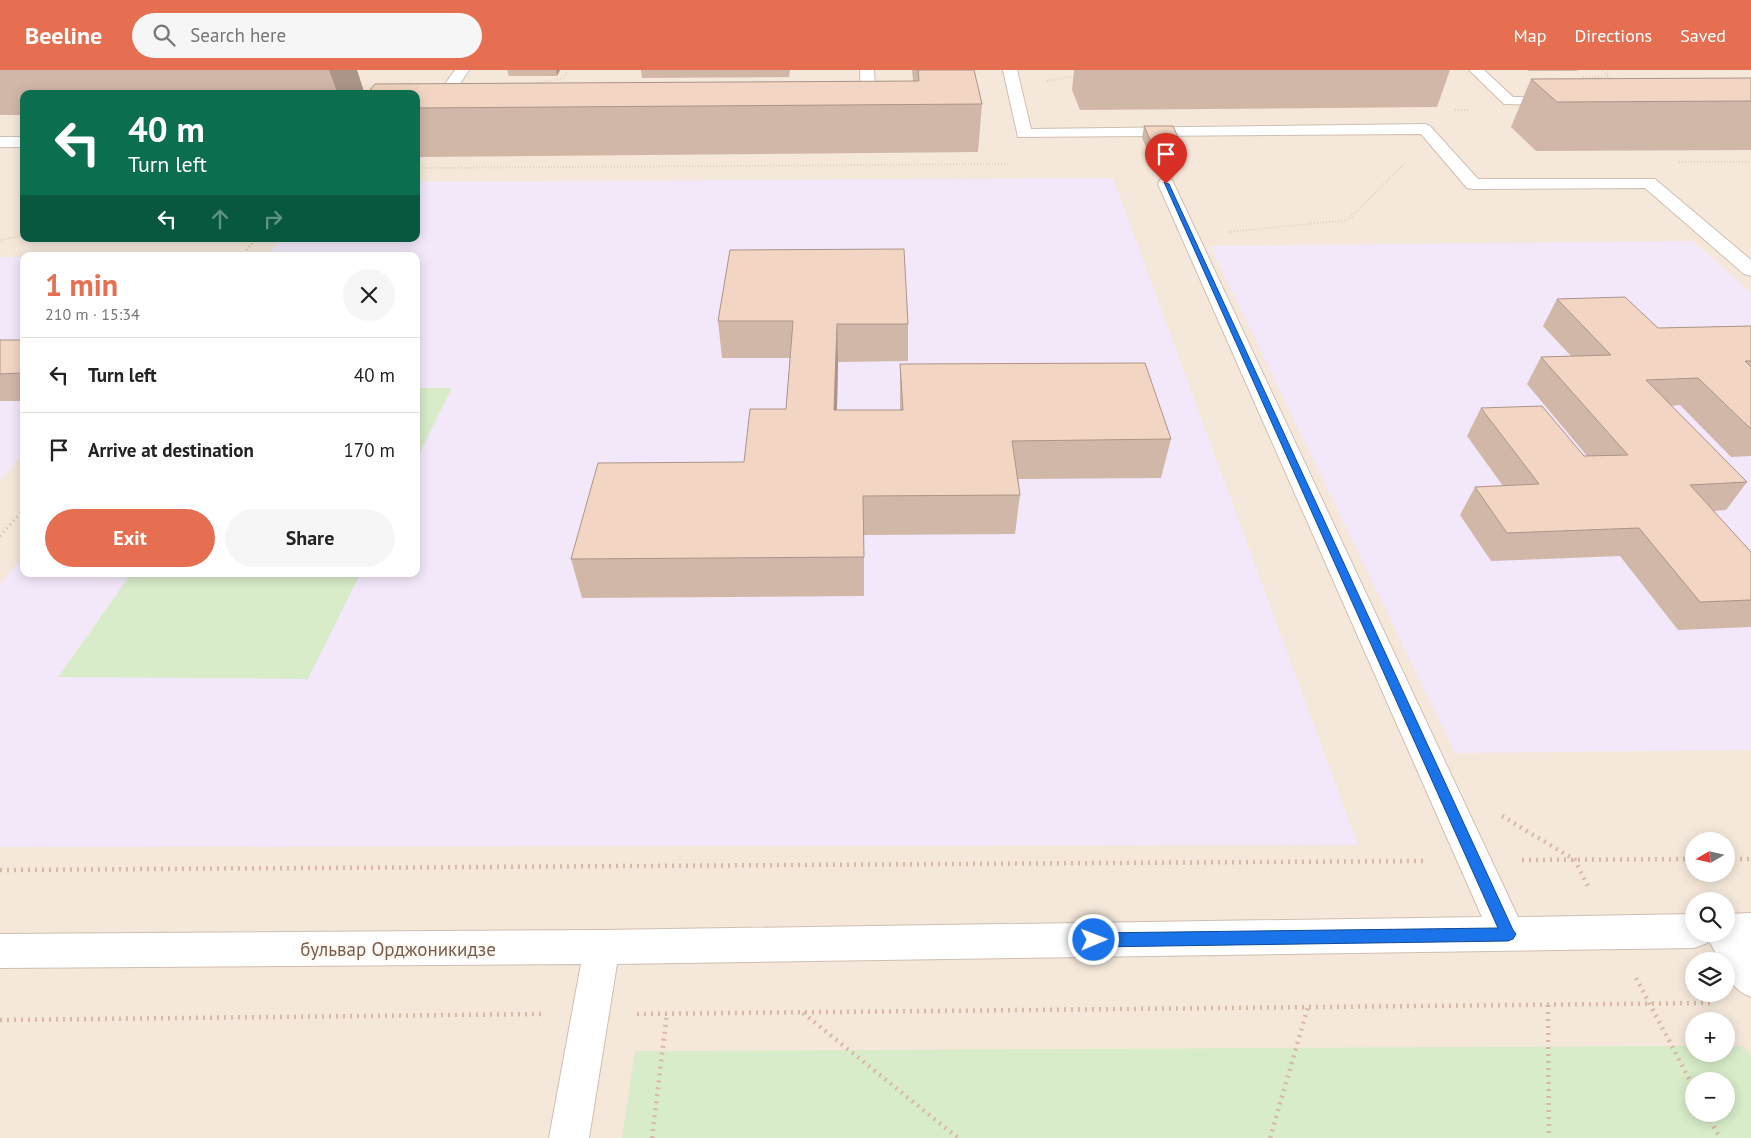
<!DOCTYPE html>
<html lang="en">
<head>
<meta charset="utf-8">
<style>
  body { margin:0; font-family:"PT Sans",sans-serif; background:#f6f6f6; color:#222; height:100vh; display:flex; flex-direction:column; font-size:19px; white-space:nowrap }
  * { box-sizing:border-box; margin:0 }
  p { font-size:16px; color:#767676 }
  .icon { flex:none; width:28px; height:28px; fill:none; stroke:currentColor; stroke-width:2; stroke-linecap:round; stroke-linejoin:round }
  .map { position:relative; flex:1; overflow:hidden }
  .side { position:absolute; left:20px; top:182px; width:400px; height:325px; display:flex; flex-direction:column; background:#fff; border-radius:10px; box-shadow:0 2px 12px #0003 }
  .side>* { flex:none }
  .top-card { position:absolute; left:20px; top:20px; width:400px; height:152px; border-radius:10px; box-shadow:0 2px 12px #0003; background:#0b6e4f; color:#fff; overflow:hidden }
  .needle { width:32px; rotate:261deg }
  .fabs { position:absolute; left:1685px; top:762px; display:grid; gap:10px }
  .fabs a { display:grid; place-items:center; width:50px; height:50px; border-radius:50%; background:#fff; box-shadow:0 2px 12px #0003; font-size:25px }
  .pin { position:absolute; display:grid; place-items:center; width:42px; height:42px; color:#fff; margin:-51px -21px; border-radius:50% 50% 50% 0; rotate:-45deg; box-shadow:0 0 5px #0007 }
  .pin .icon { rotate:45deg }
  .me { position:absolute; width:55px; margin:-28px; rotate:89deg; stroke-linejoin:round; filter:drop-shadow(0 0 4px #0008) }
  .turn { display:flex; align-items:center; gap:18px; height:105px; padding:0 25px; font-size:22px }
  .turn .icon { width:65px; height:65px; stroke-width:2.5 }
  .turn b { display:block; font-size:35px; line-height:42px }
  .lanes { display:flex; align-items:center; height:48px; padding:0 25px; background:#0003; justify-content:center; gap:25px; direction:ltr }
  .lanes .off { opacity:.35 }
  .round { display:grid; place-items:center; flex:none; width:52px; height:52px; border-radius:26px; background:#f6f6f6 }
  .headline { display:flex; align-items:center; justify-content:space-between; height:85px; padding:0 25px }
  h1 { font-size:30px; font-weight:600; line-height:38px; color:#e76f51 }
  .primary-button { display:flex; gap:10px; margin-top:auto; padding:10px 25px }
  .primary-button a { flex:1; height:58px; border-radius:30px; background:#e76f51; color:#fff; font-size:20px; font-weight:600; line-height:58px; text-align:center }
  .primary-button a+a { background:#f6f6f6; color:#222 }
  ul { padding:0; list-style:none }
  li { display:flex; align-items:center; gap:15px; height:75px; padding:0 25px; border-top:1px solid #e0e0e0 }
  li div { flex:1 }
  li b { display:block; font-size:19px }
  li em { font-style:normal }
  header { display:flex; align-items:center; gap:30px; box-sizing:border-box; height:70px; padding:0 25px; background:#e76f51; color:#fff }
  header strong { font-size:24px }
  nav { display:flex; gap:28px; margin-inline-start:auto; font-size:18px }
  .search { width:350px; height:45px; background:#f6f6f6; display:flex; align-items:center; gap:12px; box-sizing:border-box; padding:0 18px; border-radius:28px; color:#767676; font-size:19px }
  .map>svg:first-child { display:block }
  .residential { fill:#f5e8da; fill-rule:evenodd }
  .education { fill:#f3e8fa }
  .green { fill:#d8ecc9; fill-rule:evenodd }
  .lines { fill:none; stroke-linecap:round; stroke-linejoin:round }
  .minor-casing { stroke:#d1beb0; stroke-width:2 }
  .path-far3 { stroke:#d9b8a5; stroke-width:2; stroke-dasharray:0.5 2.5; stroke-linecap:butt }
  .path-far2 { stroke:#d9b8a5; stroke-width:2.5; stroke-dasharray:1 3; stroke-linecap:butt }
  .path-far1 { stroke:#d9b8a5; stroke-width:3; stroke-dasharray:1 4; stroke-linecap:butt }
  .path { stroke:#d9b8a5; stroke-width:4.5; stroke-dasharray:2 5; stroke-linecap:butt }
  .minor { fill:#fff; fill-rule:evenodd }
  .wall { fill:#d1b7a8 }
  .shaded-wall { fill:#aa9588 }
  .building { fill:#f3d5c3; stroke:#aa9588 }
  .route { fill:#1a73e8; stroke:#114b97 }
  .labels { text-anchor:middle; stroke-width:4; stroke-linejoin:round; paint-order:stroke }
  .near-street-label { font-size:19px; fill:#7a5c4d; stroke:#fffaf3 }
</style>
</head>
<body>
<header>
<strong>Beeline</strong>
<div class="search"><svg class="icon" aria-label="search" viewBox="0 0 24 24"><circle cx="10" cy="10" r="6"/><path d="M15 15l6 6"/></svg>Search here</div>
<nav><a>Map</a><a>Directions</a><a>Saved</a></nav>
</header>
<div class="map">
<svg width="1751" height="1068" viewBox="0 0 1751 1068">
  <rect width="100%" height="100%" fill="#fdf6ec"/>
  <path class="residential" d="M 0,0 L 1751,0 L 1751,1068 L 0,1068 ZM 24,24 L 416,24 L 416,169 L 24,169 ZM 24,186 L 416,186 L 416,504 L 24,504 ZM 1694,771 L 1726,771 L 1726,804 L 1694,804 ZM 1694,831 L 1726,831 L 1726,864 L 1694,864 ZM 1694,891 L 1726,891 L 1726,924 L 1694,924 ZM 1694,951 L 1726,951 L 1726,984 L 1694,984 ZM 1694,1011 L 1726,1011 L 1726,1044 L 1694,1044 Z"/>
  <g class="education">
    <polygon points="1113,108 1358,775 0,777 0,514 24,485 24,504 416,504 416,186 267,186 281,169 416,169 416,112"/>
    <polygon points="1693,171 1751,223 1751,680 1455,683 1210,176"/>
    <polygon points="0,187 24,187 24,384 0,410"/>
  </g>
  <g class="green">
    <polygon points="416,318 452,318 416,391"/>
    <polygon points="131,504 360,504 308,609 58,607"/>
    <path d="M 1694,976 L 1694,984 L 1726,984 L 1726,976 L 1744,976 L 1751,987 L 1751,1068 L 622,1068 L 635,981 ZM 1694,1011 L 1726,1011 L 1726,1044 L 1694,1044 Z"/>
  </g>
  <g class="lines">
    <g class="minor-casing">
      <g id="minor">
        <polygon points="455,0 469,0 444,38 447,41 444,44 429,44 426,41"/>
        <polygon points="860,0 874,0 876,38 874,41 859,42 852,38 854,35 861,34"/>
        <polygon points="1003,0 1017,0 1031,59 1425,54 1430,56 1478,109 1655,109 1751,190 1751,206 1744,204 1645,118 1473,119 1467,118 1421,64 1018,67"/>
        <polygon points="1469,0 1484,0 1513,27 1560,27 1567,31 1560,35 1504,34"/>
        <rect x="0" y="67" width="24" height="10"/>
        <path d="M 1166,109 L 1172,110 L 1174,114 L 1518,847 L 1694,844 L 1694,864 L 1726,864 L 1726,844 L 1751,843 L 1751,927 C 1735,921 1726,909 1726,891 L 1720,891 L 1708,869 L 1707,873 L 1694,878 L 617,894 L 589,1068 L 549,1068 L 581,894 L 0,898 L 0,864 L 602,860 L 1482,847 L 1158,114 L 1160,110 Z"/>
      </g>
    </g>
    <g class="path-far3">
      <polyline points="1583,7 1610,7 1601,0"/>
      <polyline points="1047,11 1075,6"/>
      <polyline points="534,14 564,8 568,0"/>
      <polyline points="1455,40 1469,40"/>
      <polyline points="1679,92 1751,92"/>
      <polyline points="416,98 1010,94"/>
      <polyline points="1228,162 1348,150 1405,93"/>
      <polyline points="0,170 24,165"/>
      <polyline points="254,172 256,169"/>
    </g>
    <polyline class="path-far2" points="241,186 255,170"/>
    <polyline class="path-far1" points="0,466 24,439"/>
    <g class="path">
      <polyline points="1502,746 1575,790 1589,818"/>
      <polyline points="1726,789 1751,789"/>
      <polyline points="1522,790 1694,789"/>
      <polyline points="0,800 1426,791"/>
      <polyline points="1636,908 1694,1018"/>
      <polyline points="1548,935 1549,1068"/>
      <polyline points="803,943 958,1068"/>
      <polyline points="637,944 1710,933"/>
      <polyline points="0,950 543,944"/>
      <polyline points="1707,1044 1720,1068"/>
      <polyline points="652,1068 667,943"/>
      <polyline points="1270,1068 1308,937"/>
    </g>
    <use href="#minor" class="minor"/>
  </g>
  <g class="wall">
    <polygon points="0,0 357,0 364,22 363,24 24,24 24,45 0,45"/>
    <polygon points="507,0 560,0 557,6 509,6"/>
    <polygon points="641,0 790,0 789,7 642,8"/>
    <polygon points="912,0 974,0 982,34 978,82 416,87 416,24 913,11"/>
    <polygon points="1074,0 1450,0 1437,37 1080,40 1072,20"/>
    <polygon points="1527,0 1578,0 1578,1 1529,1"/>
    <polygon points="1751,8 1751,80 1536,81 1511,57 1531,9"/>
    <polygon points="1144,56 1181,74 1179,86 1150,86 1142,68"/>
    <polygon points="730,180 908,254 908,291 838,292 837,340 900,340 900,294 1171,369 1161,408 1018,409 1020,425 1015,464 864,465 864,526 582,528 571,489 744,392 786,339 790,288 722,288 718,251"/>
    <polygon points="1557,229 1658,258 1751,256 1751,386 1731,387 1680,335 1671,336 1747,412 1726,440 1714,441 1751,482 1751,557 1678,560 1620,486 1491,491 1460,445 1475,417 1503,416 1467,366 1481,338 1584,386 1587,386 1527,314 1541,287 1571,286 1543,256"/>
    <rect x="0" y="270" width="24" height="61"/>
  </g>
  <g class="shaded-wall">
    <polygon points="329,0 357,0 364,22 363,24 338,24"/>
    <polygon points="556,0 560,0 557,6"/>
    <polygon points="837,254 838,292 836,379 834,340"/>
    <polygon points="24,299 24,309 20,303"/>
  </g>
  <g class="building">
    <polygon points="918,0 974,0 982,34 416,38 416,24 367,24 375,14 919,11"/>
    <polygon points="1751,8 1751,31 1557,32 1531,9"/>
    <polygon points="1144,56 1173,56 1181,74 1152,74"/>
    <polygon points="904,179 908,254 837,254 834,340 903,340 900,294 1145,293 1171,369 1012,371 1020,425 863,426 864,487 571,489 598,393 744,392 750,339 786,339 793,251 718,251 730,180"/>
    <polygon points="1625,227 1658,258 1751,256 1751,291 1745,291 1751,297 1751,359 1698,308 1646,310 1747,412 1690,415 1751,482 1751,530 1700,532 1639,458 1507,463 1475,417 1539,414 1481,338 1542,336 1584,386 1628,385 1541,287 1611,285 1557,229"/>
    <polygon points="0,270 24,270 24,299 20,303 0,304"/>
  </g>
  <polygon class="route" points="1164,112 1169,114 1513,860 1516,864 1513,869 1508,871 1094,877 1089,875 1087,870 1089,865 1094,863 1498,858"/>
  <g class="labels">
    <g class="near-street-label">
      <text x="398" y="886">бульвар Орджоникидзе</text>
    </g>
  </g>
</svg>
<div class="fabs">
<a><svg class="needle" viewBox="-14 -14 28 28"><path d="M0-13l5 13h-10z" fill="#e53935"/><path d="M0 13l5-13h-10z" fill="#767676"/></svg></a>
<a><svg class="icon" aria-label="search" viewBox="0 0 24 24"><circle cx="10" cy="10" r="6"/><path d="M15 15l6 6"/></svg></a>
<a><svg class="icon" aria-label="layers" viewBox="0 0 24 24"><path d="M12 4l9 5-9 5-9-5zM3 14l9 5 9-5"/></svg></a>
<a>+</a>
<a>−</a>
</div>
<div class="pin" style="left:1166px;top:114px;background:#d93025"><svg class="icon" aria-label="arrive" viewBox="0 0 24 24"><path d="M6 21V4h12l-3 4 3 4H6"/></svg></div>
<svg class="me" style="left:1094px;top:870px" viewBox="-20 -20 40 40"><circle r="17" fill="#1a73e8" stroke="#fff" stroke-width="3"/><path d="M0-11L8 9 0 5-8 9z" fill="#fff"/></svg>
<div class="top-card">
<div class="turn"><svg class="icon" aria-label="left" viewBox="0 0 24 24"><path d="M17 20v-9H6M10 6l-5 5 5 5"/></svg><div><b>40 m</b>Turn left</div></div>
<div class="lanes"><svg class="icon" aria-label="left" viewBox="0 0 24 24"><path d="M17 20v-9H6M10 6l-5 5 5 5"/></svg><svg class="icon off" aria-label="ahead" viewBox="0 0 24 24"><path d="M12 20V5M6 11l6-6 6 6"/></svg><svg class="icon off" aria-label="right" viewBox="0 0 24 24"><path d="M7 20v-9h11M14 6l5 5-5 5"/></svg></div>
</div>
<section class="side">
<div class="headline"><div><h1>1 min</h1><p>210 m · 15:34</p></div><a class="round"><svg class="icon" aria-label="close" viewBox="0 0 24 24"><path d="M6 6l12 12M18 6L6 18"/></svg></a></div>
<ul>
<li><svg class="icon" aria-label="left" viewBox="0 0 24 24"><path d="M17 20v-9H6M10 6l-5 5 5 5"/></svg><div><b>Turn left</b></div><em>40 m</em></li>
<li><svg class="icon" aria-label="arrive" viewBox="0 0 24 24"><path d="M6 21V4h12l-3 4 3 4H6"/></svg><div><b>Arrive at destination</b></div><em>170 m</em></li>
</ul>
<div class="primary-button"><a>Exit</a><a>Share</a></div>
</section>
</div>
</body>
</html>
